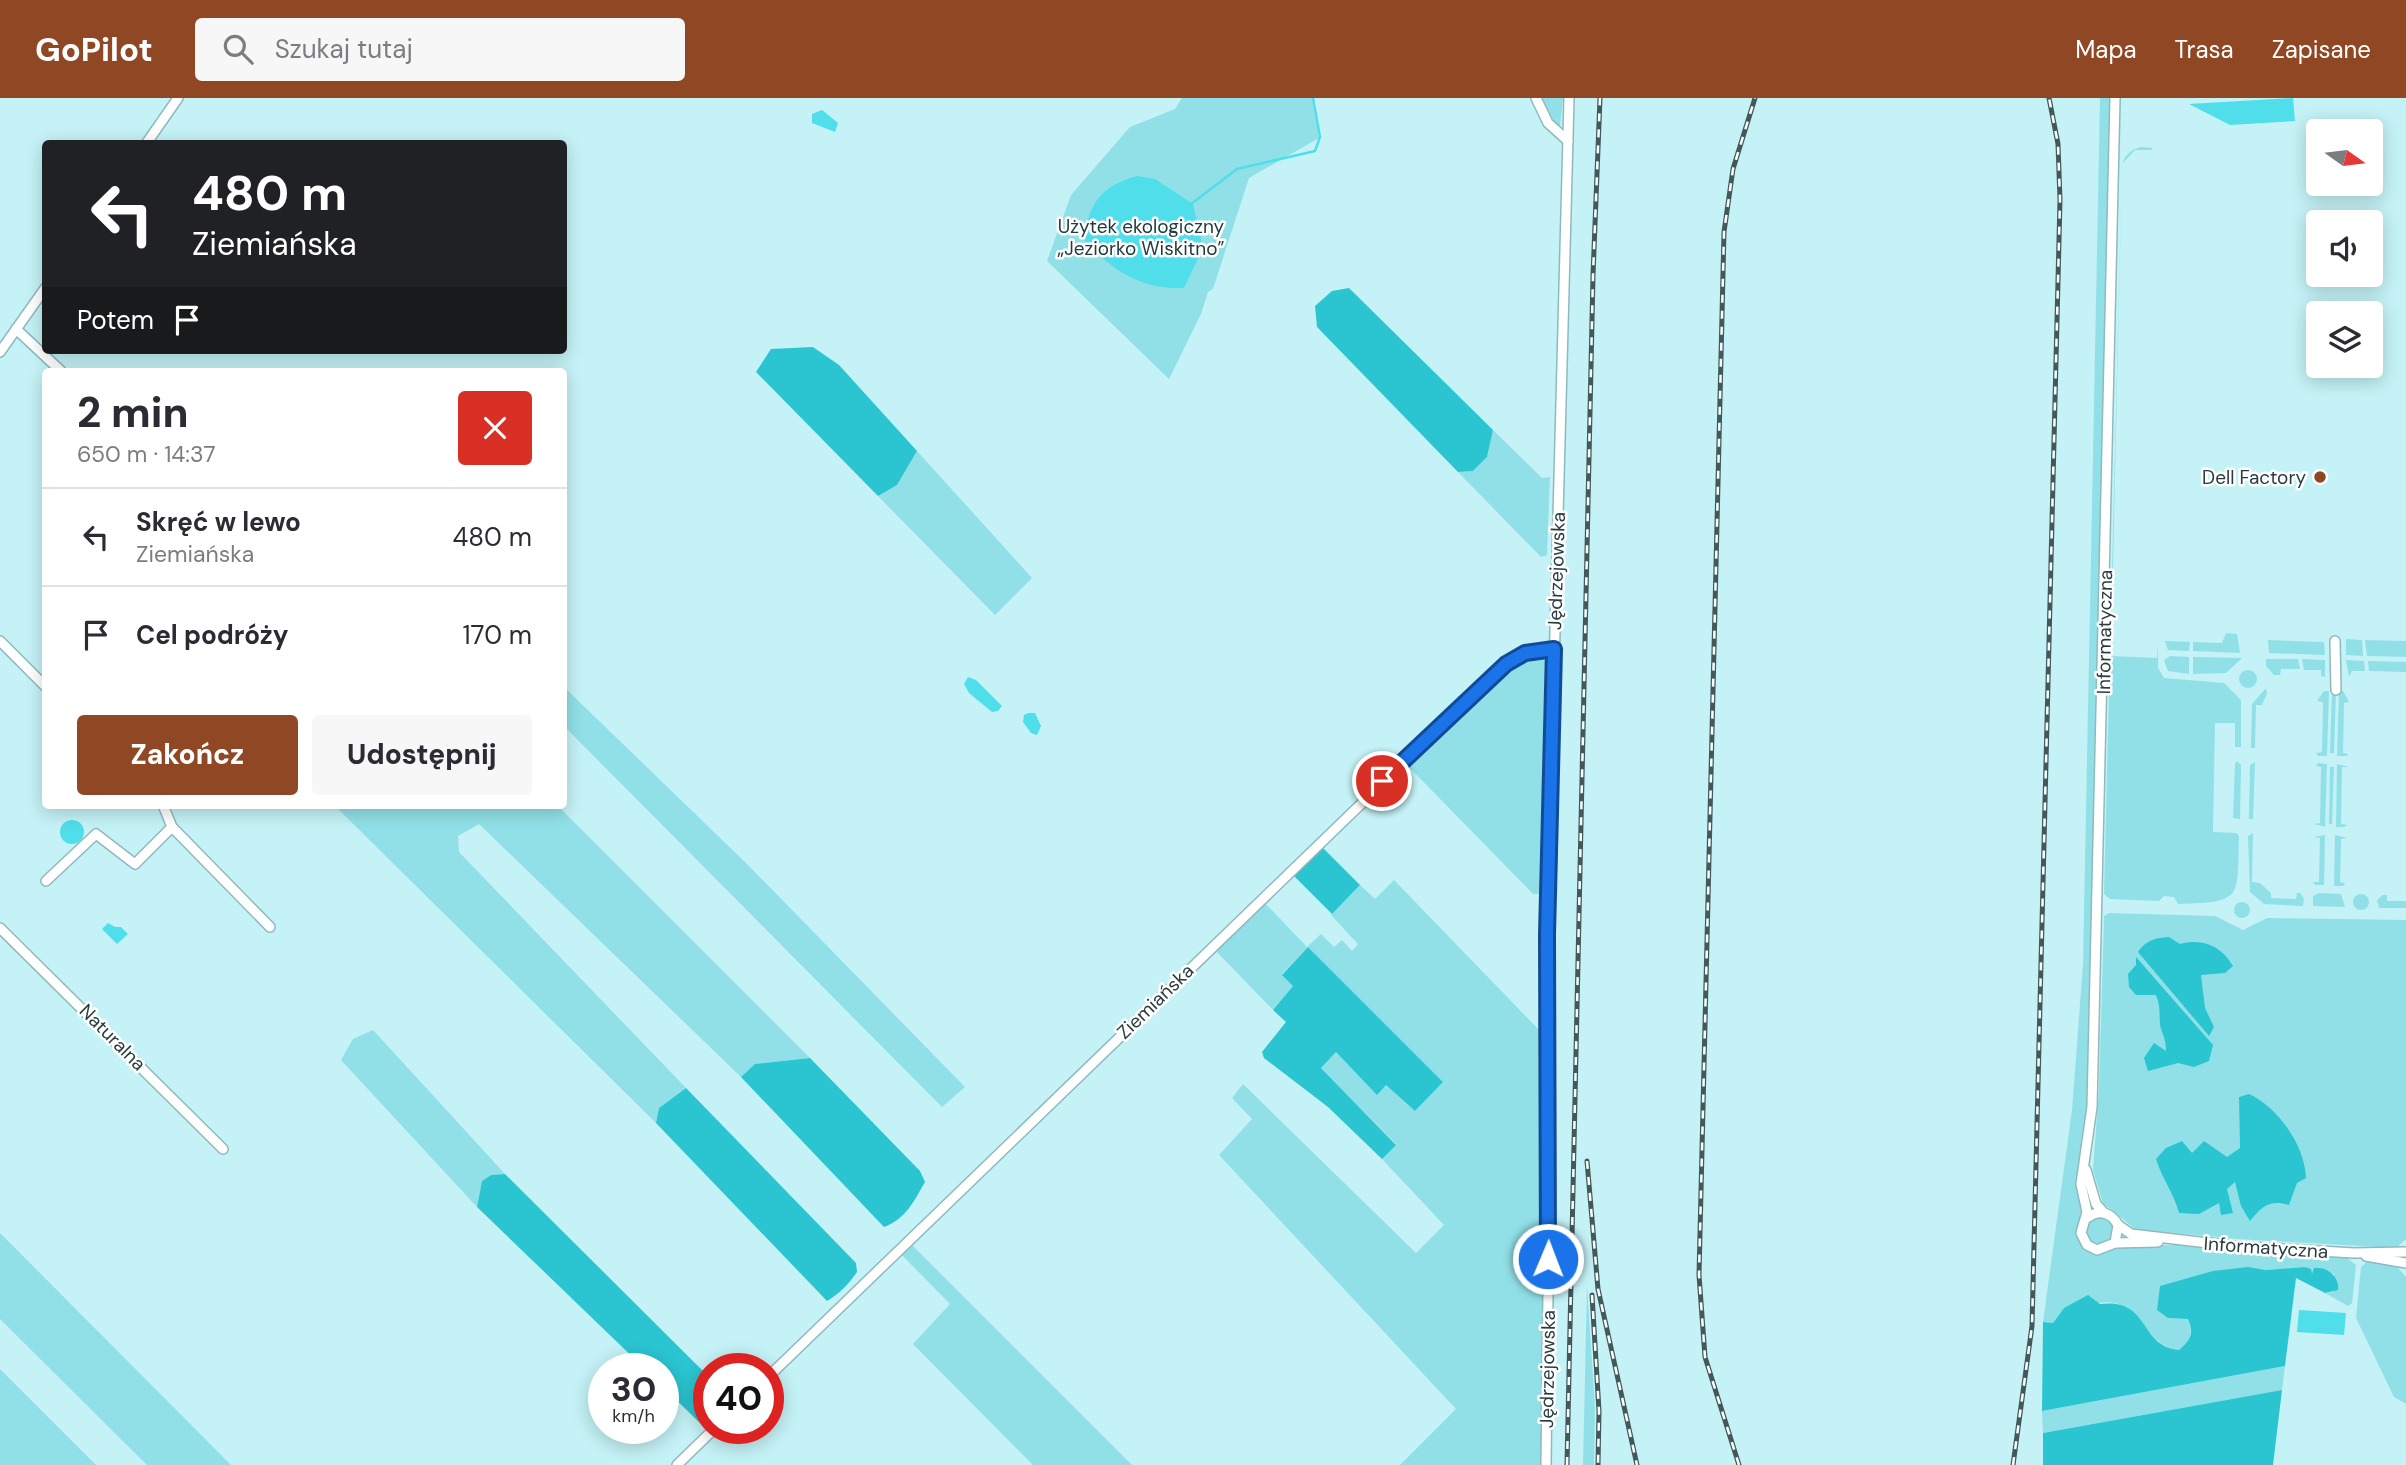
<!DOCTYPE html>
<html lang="pl">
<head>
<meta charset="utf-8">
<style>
  body { margin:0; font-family:"DM Sans",sans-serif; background:#f7f7f7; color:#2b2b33; height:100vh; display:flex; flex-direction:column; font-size:26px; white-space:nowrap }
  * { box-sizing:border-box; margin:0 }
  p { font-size:23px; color:#7c7c81 }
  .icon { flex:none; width:38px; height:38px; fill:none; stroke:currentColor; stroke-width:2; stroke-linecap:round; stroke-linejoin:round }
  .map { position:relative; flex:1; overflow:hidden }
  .side { position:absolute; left:42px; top:270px; width:525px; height:441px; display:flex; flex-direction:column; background:#fff; border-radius:7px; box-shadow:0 4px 18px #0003 }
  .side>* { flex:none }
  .guide { position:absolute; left:42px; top:42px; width:525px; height:214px; border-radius:7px; box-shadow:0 4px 18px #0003; background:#202124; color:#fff; overflow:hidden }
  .needle { width:46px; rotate:104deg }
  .controls { position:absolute; left:2306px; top:21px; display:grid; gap:14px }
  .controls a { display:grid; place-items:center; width:77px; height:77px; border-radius:7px; background:#fff; box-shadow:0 4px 18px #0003; font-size:35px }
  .speed { position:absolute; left:588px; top:1255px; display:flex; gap:14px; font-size:35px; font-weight:700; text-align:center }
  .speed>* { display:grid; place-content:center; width:91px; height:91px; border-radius:50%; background:#fff; box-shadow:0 4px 18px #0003; line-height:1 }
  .speed small { font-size:18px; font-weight:400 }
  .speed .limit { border:10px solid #d22; background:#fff; color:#111 }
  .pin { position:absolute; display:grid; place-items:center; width:60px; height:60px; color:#fff; margin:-30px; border:4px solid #fff; border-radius:50%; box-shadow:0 2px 7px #0007 }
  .me { position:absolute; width:77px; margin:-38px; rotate:1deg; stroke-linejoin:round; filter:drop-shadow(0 0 5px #0008) }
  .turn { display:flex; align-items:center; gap:24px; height:147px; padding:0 35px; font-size:32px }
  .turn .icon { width:91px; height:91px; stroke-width:2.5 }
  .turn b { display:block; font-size:49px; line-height:60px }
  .then { display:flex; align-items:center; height:66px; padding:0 35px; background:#0003; gap:14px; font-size:26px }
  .round { display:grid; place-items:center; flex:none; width:74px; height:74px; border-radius:7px; background:#f7f7f7 }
  .head { display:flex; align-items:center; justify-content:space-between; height:119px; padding:0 35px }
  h1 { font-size:42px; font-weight:800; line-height:52px }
  .primary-button { display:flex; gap:14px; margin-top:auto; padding:14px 35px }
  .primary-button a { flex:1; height:80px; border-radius:7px; background:#8f4724; color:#fff; font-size:28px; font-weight:800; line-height:80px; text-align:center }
  .primary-button a+a { background:#f7f7f7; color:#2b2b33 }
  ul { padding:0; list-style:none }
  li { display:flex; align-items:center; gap:21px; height:98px; padding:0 35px; border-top:2px solid #e1e1e2 }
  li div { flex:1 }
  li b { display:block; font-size:26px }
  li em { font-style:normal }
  header { display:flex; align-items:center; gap:42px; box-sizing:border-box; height:98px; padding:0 35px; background:#8f4724; color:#fff }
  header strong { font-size:33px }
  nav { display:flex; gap:38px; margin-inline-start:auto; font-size:24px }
  .search { width:490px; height:63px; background:#f7f7f7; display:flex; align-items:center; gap:18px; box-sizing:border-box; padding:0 24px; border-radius:7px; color:#7c7c81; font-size:26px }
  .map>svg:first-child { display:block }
  .green { fill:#91e0e7 }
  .forest { fill:#2ac5d1 }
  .water { fill:#4fdeea }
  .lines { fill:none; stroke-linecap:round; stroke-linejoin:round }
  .stream { stroke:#4fdeea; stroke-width:2.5 }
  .minor-casing { stroke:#8ebabe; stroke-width:12 }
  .minor { stroke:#fff; stroke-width:9 }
  .rail-casing { stroke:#41595a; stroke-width:5 }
  .rail { stroke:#fff; stroke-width:2.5; stroke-dasharray:8; stroke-linecap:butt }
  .route-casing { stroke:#114b97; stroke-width:18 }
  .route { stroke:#1a73e8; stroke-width:12 }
  .poi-dot { fill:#8f4724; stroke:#fff; stroke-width:2.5 }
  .labels { text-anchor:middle; stroke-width:5; stroke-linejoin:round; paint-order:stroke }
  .park-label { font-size:19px; fill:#233b3d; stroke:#fff }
  .poi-label { font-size:19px; fill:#2a3d3e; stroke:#fff; text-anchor:end }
  .street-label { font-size:19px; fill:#2a3d3e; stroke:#fff }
</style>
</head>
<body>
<header>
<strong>GoPilot</strong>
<div class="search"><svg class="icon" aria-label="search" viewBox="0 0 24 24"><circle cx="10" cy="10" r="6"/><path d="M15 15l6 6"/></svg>Szukaj tutaj</div>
<nav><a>Mapa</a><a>Trasa</a><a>Zapisane</a></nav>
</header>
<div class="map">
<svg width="2406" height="1367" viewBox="0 0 2406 1367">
  <rect width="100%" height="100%" fill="#c4f2f6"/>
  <g class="green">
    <polygon points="1182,0 1312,0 1319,40 1249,80 1213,191 1208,194 1201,216 1169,281 1047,163 1071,97 1130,29 1175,11"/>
    <polygon points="1542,0 1563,0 1560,28 1556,27"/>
    <path d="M 2100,0 L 2110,0 L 2111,34 L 2087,1002 L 2084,1115 L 2078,1138 L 2084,1149 L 2099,1156 L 2119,1148 L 2178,1147 L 2346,1159 L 2356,1167 L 2352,1205 L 2348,1208 L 2325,1195 L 2333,1194 L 2334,1176 L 2319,1169 L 2312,1177 L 2305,1169 L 2266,1172 L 2248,1169 L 2168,1220 L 2188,1221 C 2193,1236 2191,1241 2179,1252 C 2145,1248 2148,1213 2114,1205 C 2101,1202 2078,1209 2064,1210 L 2053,1225 L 2043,1224 L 2072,1012 L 2083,866 Z"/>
    <path d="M 2141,49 L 2152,50 L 2152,52 L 2135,52 L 2122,66 L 2111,558 L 2157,560 L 2158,546 L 2158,570 L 2164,580 L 2224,585 L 2241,602 L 2241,649 L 2235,649 L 2235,625 L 2215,625 L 2213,734 L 2236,735 L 2239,738 C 2237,801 2244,804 2178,806 L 2174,799 L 2164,798 L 2159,803 L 2110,801 L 2104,796 L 2122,68 C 2124,58 2131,51 2141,49 Z"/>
    <polygon points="1493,332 1542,380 1550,379 1547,457 1541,459 1458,374 1473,373 1487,359"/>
    <polygon points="917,353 1032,480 995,517 878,398 897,387"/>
    <polygon points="2226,535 2237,536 2240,555 2193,553 2193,544 2222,545"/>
    <polygon points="2346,541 2362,542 2363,558 2346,557"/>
    <polygon points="2268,542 2324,544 2325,557 2269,555"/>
    <polygon points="2365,542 2406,543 2406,559 2367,558"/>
    <polygon points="2165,543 2190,544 2189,553 2168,552"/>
    <path d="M 1541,556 L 1549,569 L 1543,796 L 1533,796 L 1405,665 C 1438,633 1497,563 1541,556 Z"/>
    <polygon points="2170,558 2189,559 2189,576 2168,573 2164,562"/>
    <polygon points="2193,559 2242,560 2226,575 2193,576"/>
    <polygon points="2266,561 2298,561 2300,571 2281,571 2280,577 2274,577 2266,568"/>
    <polygon points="2302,561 2325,562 2325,579 2321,578 2321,572 2304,572"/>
    <polygon points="2346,562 2364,563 2365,573 2352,573 2349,579"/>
    <polygon points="2368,563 2406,564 2406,574 2369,573"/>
    <circle cx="2248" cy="581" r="9"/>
    <polygon points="564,589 747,766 965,989 942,1009 564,628"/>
    <polygon points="2266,590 2267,595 2262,607 2256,607 2255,650 2251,650 2252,606"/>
    <polygon points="2324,593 2329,593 2327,658 2318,658 2316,655 2322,654 2323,604 2317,603"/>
    <polygon points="2332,593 2336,593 2334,655 2330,655"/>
    <polygon points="2339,593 2343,593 2349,604 2344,605 2343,655 2348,656 2347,658 2337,658"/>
    <polygon points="2237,663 2241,667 2240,721 2233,720 2235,666"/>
    <polygon points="2255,664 2253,721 2249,721 2250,667"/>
    <polygon points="2318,665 2327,666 2325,729 2314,726 2320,725 2321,669 2316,668"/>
    <polygon points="2337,666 2349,669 2342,669 2341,726 2347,727 2344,729 2336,729"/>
    <polygon points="2330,669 2334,669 2332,726 2329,726"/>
    <polygon points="334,707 557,707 810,960 755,966 741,979 479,726 458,738 459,754 686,990 659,1010 656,1025"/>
    <polygon points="2253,735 2252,784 2260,785 2271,795 2271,800 2296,801 2297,795 2300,795 2304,801 2303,808 2264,806 2250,794 2248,738"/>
    <polygon points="2325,737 2324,787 2315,787 2313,784 2319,784 2320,740 2314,739"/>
    <polygon points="2335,737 2347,740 2341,741 2340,784 2345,785 2343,788 2334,788"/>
    <polygon points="1394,782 1543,936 1546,1076 1541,1367 1400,1367 1456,1311 1219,1057 1252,1021 1232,1000 1243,986 1416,1155 1444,1127 1382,1061 1396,1046 1321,970 1336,954 1377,996 1386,987 1415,1013 1443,984 1308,849 1282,876 1293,888 1273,912 1213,850 1263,803 1307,849 1321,836 1334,849 1342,842 1352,853 1358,846 1331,817 1360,787 1375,801"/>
    <polygon points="2319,795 2341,796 2345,809 2313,808 2313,798"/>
    <circle cx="2361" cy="804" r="8"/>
    <polygon points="2383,797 2387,797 2387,803 2406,803 2406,810 2379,810 2377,802"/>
    <circle cx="2242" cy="812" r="8"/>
    <polygon points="2109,815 2215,818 2243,832 2267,820 2406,822 2406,1141 2396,1150 2237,1141 2135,1131 2103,1105 2093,1072 2099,992 2104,818"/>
    <polygon points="373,932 505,1076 491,1077 482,1083 477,1109 341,962 353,941"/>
    <circle cx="2100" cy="1133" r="13"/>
    <polygon points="0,1135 231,1367 147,1367 0,1221"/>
    <polygon points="909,1144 1132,1367 1033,1367 913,1246 950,1206 899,1154"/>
    <polygon points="2368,1163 2394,1165 2406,1179 2406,1306 2394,1299 2356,1220 2361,1169"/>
    <polygon points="1587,1187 1595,1310 1594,1367 1583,1367"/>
    <polygon points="2285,1268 2282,1292 2043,1335 2042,1313"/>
    <polygon points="0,1271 96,1367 0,1367"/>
  </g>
  <g class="forest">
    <polygon points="1349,190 1493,332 1487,359 1473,373 1458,374 1317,229 1315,208 1332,193"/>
    <polygon points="813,249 839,267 917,353 897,387 878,398 756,274 771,251"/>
    <polygon points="1320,747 1360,787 1332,816 1291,775"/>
    <path d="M 2169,839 L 2180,846 C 2203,840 2221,848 2233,868 L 2225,875 L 2201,877 L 2205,910 L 2214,929 L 2209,938 L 2138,854 C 2146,842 2155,840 2169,839 Z"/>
    <polygon points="1308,849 1443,984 1415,1013 1386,987 1377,997 1336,954 1321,970 1396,1047 1382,1061 1328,1009 1264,960 1262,954 1286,924 1273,912 1293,888 1282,877"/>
    <path d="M 2136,859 L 2213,947 L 2209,963 L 2194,969 L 2178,965 L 2148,973 L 2144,960 L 2154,945 L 2166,953 C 2166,944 2164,939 2161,931 C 2158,919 2162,913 2156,897 L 2136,897 L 2129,889 L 2128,876 L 2136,867 Z"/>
    <path d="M 810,960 L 920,1073 L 925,1084 C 914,1103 906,1121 884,1129 L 741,979 L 755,966 Z"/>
    <path d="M 686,990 L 856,1165 L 857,1174 C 849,1186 840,1195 827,1203 L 656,1025 L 659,1010 Z"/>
    <path d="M 2249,996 C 2279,1010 2305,1048 2306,1080 L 2297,1085 L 2289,1107 C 2270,1101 2261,1109 2250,1123 L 2241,1108 L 2235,1084 L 2227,1091 L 2233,1115 L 2221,1117 L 2219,1105 L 2199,1116 L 2179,1115 C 2174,1095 2162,1081 2156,1061 L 2166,1050 L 2182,1043 L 2192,1055 L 2204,1043 L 2227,1059 L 2240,1050 L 2239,999 Z"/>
    <polygon points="505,1076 709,1279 709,1325 704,1329 663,1289 663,1270 644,1270 477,1109 482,1083 491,1077"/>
    <path d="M 2248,1169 L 2266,1172 L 2305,1169 L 2311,1171 L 2312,1176 L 2314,1170 C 2327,1168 2340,1179 2338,1192 L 2325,1195 L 2296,1180 L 2285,1268 L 2042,1313 L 2043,1224 L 2053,1225 L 2064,1210 L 2088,1197 L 2100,1206 C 2151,1200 2138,1248 2179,1252 C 2191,1241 2194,1236 2188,1221 L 2168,1220 L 2157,1212 L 2160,1188 L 2213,1173 Z"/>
    <polygon points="2282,1292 2273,1367 2043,1367 2043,1335"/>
  </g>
  <g class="water">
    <polygon points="2293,0 2295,23 2230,27 2189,6"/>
    <polygon points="822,12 838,25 835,34 812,25 812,16"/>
    <path d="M 1137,78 L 1155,81 L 1193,106 L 1203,150 L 1184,190 C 1142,192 1114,173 1085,144 C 1087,107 1100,88 1137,78 Z"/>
    <polygon points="968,579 976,582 1002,608 998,613 992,614 969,595 964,586"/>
    <polygon points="1029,615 1035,615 1041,628 1037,637 1031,635 1023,624 1024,617"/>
    <circle cx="72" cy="734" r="12"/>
    <polygon points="108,825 115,829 121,829 128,836 117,846 102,831"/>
    <polygon points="2299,1212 2346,1215 2344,1237 2297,1234"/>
  </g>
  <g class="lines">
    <polyline class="stream" points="1191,106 1237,71 1315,53 1320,39 1313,0"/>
    <g class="minor-casing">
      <g id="minor">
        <polyline points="1536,0 1548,25 1568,43"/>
        <polyline points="146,46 178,0"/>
        <polyline points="16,231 61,273"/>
        <polyline points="0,254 46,189"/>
        <polyline points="0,543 46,589"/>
        <polyline points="2335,543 2336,592"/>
        <polyline points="163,707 172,729 270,829"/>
        <polyline points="46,783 96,736 135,766 172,729"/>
        <polyline points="0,830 223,1051"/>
        <polyline points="2086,1072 2096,1106 2104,1115"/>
        <path d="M 2087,1120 C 2099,1111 2111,1114 2118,1127 L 2115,1145 L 2097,1152 L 2087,1147 L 2081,1135 L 2087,1114 L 2081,1086 L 2092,1009 L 2115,0"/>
        <polyline points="2118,1127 2131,1136 2234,1148 2354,1155 2406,1154"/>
        <polyline points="2115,1145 2158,1144"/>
        <polyline points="2366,1158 2406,1165"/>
        <polyline points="768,1279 1506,566 1525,555 1554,551"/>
        <polyline points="677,1367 715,1330"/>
        <polyline points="1546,1367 1549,1109 1547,837 1569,0"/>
      </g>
    </g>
    <use href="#minor" class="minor"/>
    <g class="rail-casing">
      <g id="rail">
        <polyline points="1587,1063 1598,1191 1637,1367"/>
        <polyline points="1592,1197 1599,1313 1598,1367"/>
        <polyline points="1567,1367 1593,177 1600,0"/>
        <polyline points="1739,1367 1705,1259 1699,1177 1724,134 1733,71 1755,0"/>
        <polyline points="2013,1367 2032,1228 2060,102 2058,46 2049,0"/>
      </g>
    </g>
    <use href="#rail" class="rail"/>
  </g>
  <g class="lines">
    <g class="route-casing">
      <polyline id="route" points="1382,683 1506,566 1525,555 1554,551 1547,837 1548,1161"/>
    </g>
    <use href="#route" class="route"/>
  </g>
  <circle class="poi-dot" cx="2320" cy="379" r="7"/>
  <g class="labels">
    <g class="park-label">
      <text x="1141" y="135">Użytek ekologiczny<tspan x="1141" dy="22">„Jeziorko Wiskitno”</tspan></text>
    </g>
    <g class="poi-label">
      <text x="2306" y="386">Dell Factory</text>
    </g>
    <g class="street-label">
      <text transform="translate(1556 473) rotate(-88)" y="7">Jędrzejowska</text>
      <text transform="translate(2104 534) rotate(-89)" y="7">Informatyczna</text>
      <text transform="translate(1155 903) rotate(-44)" y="7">Ziemiańska</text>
      <text transform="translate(113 939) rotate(45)" y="7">Naturalna</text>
      <text transform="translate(2266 1149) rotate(4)" y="7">Informatyczna</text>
      <text transform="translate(1547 1271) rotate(-89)" y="7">Jędrzejowska</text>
    </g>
  </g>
</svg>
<div class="controls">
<a><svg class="needle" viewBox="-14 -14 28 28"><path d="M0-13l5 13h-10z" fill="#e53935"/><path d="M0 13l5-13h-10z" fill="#7c7c81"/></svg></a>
<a><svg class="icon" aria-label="sound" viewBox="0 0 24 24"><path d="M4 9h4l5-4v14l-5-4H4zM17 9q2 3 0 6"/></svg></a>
<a><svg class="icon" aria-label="layers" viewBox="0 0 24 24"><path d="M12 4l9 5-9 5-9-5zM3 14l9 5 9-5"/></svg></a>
</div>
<div class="speed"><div>30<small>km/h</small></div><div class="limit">40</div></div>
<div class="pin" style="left:1382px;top:683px;background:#d93025"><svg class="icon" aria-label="arrive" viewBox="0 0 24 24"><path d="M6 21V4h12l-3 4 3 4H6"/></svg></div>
<svg class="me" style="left:1548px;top:1161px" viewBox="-20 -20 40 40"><circle r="17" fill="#1a73e8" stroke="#fff" stroke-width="3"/><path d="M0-11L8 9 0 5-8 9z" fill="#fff"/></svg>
<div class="guide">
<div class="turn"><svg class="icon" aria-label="left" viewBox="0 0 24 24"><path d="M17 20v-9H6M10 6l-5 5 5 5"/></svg><div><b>480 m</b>Ziemiańska</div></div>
<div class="then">Potem<svg class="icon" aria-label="arrive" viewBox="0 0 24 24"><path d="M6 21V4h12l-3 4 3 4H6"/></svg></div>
</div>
<section class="side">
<div class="head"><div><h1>2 min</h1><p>650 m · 14:37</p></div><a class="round" style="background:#d93025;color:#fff"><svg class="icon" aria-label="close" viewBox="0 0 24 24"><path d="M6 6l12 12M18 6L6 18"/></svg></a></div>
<ul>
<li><svg class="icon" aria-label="left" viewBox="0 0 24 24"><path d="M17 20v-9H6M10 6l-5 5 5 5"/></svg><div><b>Skręć w lewo</b><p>Ziemiańska</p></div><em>480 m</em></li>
<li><svg class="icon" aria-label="arrive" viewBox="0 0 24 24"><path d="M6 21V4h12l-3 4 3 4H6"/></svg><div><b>Cel podróży</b></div><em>170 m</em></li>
</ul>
<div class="primary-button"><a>Zakończ</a><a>Udostępnij</a></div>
</section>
</div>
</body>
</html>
